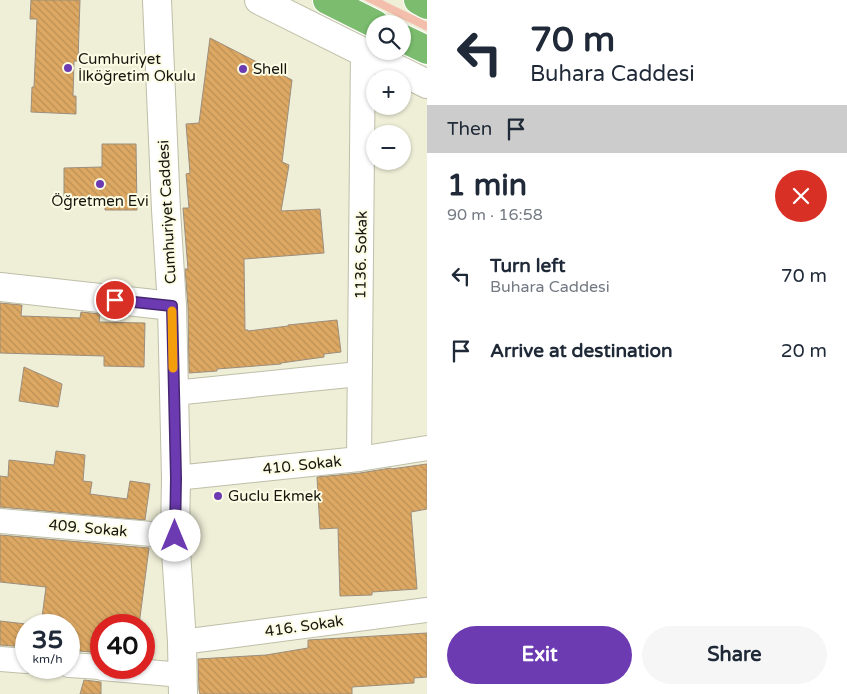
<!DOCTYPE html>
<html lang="en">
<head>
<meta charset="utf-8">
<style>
  body { margin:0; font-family:"Varela Round",sans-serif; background:#f6f6f7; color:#1f2937; height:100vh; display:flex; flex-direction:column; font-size:19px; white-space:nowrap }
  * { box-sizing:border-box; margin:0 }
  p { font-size:16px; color:#747a83 }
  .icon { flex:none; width:28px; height:28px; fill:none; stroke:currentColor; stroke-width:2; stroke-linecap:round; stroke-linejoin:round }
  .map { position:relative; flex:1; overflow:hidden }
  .panel { display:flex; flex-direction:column; background:#fff; width:420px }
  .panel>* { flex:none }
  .hud { background:#fff; color:#1f2937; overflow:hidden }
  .controls { position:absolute; left:366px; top:15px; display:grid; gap:10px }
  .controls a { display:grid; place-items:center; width:45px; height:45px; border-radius:50%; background:#fff; box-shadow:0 1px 4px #0004; font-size:25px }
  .speed { position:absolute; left:15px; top:614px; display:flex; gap:10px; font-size:25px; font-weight:700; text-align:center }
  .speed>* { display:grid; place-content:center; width:65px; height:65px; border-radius:50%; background:#fff; box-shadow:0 1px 4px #0004; line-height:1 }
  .speed small { font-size:12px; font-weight:400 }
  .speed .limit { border:8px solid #d22; background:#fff; color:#111 }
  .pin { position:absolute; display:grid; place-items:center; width:42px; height:42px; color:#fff; margin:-21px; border:2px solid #fff; border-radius:50%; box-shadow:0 1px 5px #0007 }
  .me { position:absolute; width:55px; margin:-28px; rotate:0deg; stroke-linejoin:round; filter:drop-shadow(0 0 4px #0008) }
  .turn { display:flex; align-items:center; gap:18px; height:105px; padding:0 20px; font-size:22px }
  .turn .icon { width:65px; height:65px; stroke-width:2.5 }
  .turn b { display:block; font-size:35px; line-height:42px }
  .then { display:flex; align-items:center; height:48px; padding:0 20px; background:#0003; gap:10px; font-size:19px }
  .round { display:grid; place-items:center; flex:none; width:52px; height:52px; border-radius:26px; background:#f6f6f7 }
  .headline { display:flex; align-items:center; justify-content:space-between; height:85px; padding:0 20px }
  h1 { font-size:30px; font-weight:700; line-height:38px }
  .action { display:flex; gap:10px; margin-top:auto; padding:10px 20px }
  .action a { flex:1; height:58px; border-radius:30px; background:#6c3ab1; color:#fff; font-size:20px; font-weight:700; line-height:58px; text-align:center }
  .action a+a { background:#f6f6f7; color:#1f2937 }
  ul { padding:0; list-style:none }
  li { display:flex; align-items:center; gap:15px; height:75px; padding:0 20px }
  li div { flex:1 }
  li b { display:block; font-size:19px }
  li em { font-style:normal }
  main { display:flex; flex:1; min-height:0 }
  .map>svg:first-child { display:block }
  .green { fill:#f3beac }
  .building { fill:url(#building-back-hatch); stroke:#9c8e7d }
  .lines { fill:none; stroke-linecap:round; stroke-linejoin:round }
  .minor-casing { stroke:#bfbfa9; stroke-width:26 }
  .tertiary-casing { stroke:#bfbfa9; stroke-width:30 }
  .trunk-casing { stroke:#fff; stroke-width:30 }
  .minor { stroke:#fff; stroke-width:24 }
  .tertiary { stroke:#fff; stroke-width:28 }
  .trunk { stroke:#7bbc6e; stroke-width:28 }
  .route-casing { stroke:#462673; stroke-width:12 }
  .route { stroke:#6c3ab1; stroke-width:9 }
  .slow { stroke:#f59e0b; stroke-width:9 }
  .poi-dot { fill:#6c3ab1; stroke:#fcfce5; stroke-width:2 }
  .labels { text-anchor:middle; stroke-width:4; stroke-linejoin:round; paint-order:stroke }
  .poi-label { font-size:15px; fill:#15150d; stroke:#fcfce5; text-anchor:start }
  .street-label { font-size:15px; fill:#15150d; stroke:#fcfce5 }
</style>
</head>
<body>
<main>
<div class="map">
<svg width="427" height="694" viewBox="0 0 427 694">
  <defs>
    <pattern id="building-back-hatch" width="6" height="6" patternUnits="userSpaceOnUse" patternTransform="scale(1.25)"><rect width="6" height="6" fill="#dca863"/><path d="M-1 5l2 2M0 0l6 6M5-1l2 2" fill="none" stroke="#bc9055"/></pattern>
  </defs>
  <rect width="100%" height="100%" fill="#efefd8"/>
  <polygon class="green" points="364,0 382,0 427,22 427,31"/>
  <g class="building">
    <polygon points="31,0 80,0 78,61 74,61 73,96 76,96 76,114 31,112 32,87 34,87 37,19 30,19"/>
    <polygon points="210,38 292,80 282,162 289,165 281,211 320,209 324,253 244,259 245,330 248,330 248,331 288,326 288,325 337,320 341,352 324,354 324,357 281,363 281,364 217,369 217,371 189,373 188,306 185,269 188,269 183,208 189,208 186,174 190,173 186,124 199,123"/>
    <polygon points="102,144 136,144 137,210 105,210 105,201 64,201 64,168 102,167"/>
    <polygon points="0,303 22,305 21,316 80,318 81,312 100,314 99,322 145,323 144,367 104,366 104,356 0,353"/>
    <polygon points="24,367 62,384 58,407 19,401"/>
    <polygon points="56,451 85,455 83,481 92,482 90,494 127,499 130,481 150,484 145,520 0,507 0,476 8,477 9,460 54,465"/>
    <polygon points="427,464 427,509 411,512 417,589 372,592 372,595 340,596 338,528 320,529 317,477 360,473 391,468 391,469"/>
    <polygon points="0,535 149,548 139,625 101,625 101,653 69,650 69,625 41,625 46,587 0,582"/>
    <polygon points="0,621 26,624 26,647 0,645"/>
    <polygon points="427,633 427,677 414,678 414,683 352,687 352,694 200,694 199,690 198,659 266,655 308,648 308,640"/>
    <polygon points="84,680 101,682 101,694 80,694"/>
  </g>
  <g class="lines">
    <g class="minor-casing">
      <g id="minor">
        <polyline points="174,393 359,374"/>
        <polyline points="359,459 363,51"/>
        <polyline points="176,478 359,459 427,448"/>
        <polyline points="0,521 175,536"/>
        <polyline points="182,642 427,610"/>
        <polyline points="0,659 26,661"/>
        <polyline points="69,665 101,667"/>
        <polyline points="102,668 182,675"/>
      </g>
    </g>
    <g class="tertiary-casing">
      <g id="tertiary">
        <polyline points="157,0 166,210 172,306 176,478 175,536 182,642 183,694"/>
        <polyline points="259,0 427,84"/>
        <polyline points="0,287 172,306"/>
      </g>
    </g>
    <g class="trunk-casing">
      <g id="trunk">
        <polyline points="327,0 375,24"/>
        <polyline points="418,0 427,5"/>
        <polyline points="402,38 427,50"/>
      </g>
    </g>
    <use href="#minor" class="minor"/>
    <use href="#tertiary" class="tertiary"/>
    <use href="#trunk" class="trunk"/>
  </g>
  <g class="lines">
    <g class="route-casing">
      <polyline id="route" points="115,300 172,306 176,478 175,536"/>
    </g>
    <use href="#route" class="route"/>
    <polyline class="slow" points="172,311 173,368"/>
  </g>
  <g class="poi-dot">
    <circle cx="68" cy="68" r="5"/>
    <circle cx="243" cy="69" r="5"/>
    <circle cx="100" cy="184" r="5"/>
    <circle cx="218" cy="496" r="5"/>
  </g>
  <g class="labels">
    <g class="poi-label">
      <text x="78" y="64">Cumhuriyet<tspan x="78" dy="17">İlköğretim Okulu</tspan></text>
      <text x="253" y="74">Shell</text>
      <text x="100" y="206" text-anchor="middle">Öğretmen Evi</text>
      <text x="228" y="501">Guclu Ekmek</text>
    </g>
    <g class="street-label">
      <text transform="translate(167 212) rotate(-93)" y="5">Cumhuriyet Caddesi</text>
      <text transform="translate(361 255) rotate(-89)" y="5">1136. Sokak</text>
      <text transform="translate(302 465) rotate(-6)" y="5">410. Sokak</text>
      <text transform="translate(88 528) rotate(5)" y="5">409. Sokak</text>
      <text transform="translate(304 626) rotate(-8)" y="5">416. Sokak</text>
    </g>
  </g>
</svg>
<div class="controls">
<a><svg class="icon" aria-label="search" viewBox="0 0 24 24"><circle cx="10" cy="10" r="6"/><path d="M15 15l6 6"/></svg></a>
<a>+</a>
<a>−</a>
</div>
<div class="speed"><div>35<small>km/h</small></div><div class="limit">40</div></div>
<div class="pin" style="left:115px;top:300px;background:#d93025"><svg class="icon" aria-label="arrive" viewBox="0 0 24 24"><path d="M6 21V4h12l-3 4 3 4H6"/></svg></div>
<svg class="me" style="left:175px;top:536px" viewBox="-20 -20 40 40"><circle r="19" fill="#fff"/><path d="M0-13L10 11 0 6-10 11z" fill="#6c3ab1"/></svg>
</div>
<section class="panel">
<div class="hud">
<div class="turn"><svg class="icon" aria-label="left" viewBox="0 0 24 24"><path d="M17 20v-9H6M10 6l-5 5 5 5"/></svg><div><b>70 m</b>Buhara Caddesi</div></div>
<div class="then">Then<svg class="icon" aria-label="arrive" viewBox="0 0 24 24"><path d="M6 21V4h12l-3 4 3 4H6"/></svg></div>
</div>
<div class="headline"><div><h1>1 min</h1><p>90 m · 16:58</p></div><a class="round" style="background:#d93025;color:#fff"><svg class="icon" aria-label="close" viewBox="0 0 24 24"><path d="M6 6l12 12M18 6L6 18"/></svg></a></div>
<ul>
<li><svg class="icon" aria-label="left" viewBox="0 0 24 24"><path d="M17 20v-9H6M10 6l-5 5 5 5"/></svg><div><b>Turn left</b><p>Buhara Caddesi</p></div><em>70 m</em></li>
<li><svg class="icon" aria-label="arrive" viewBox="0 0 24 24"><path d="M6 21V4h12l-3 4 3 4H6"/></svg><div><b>Arrive at destination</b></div><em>20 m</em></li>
</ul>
<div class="action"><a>Exit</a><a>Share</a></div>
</section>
</main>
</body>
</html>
